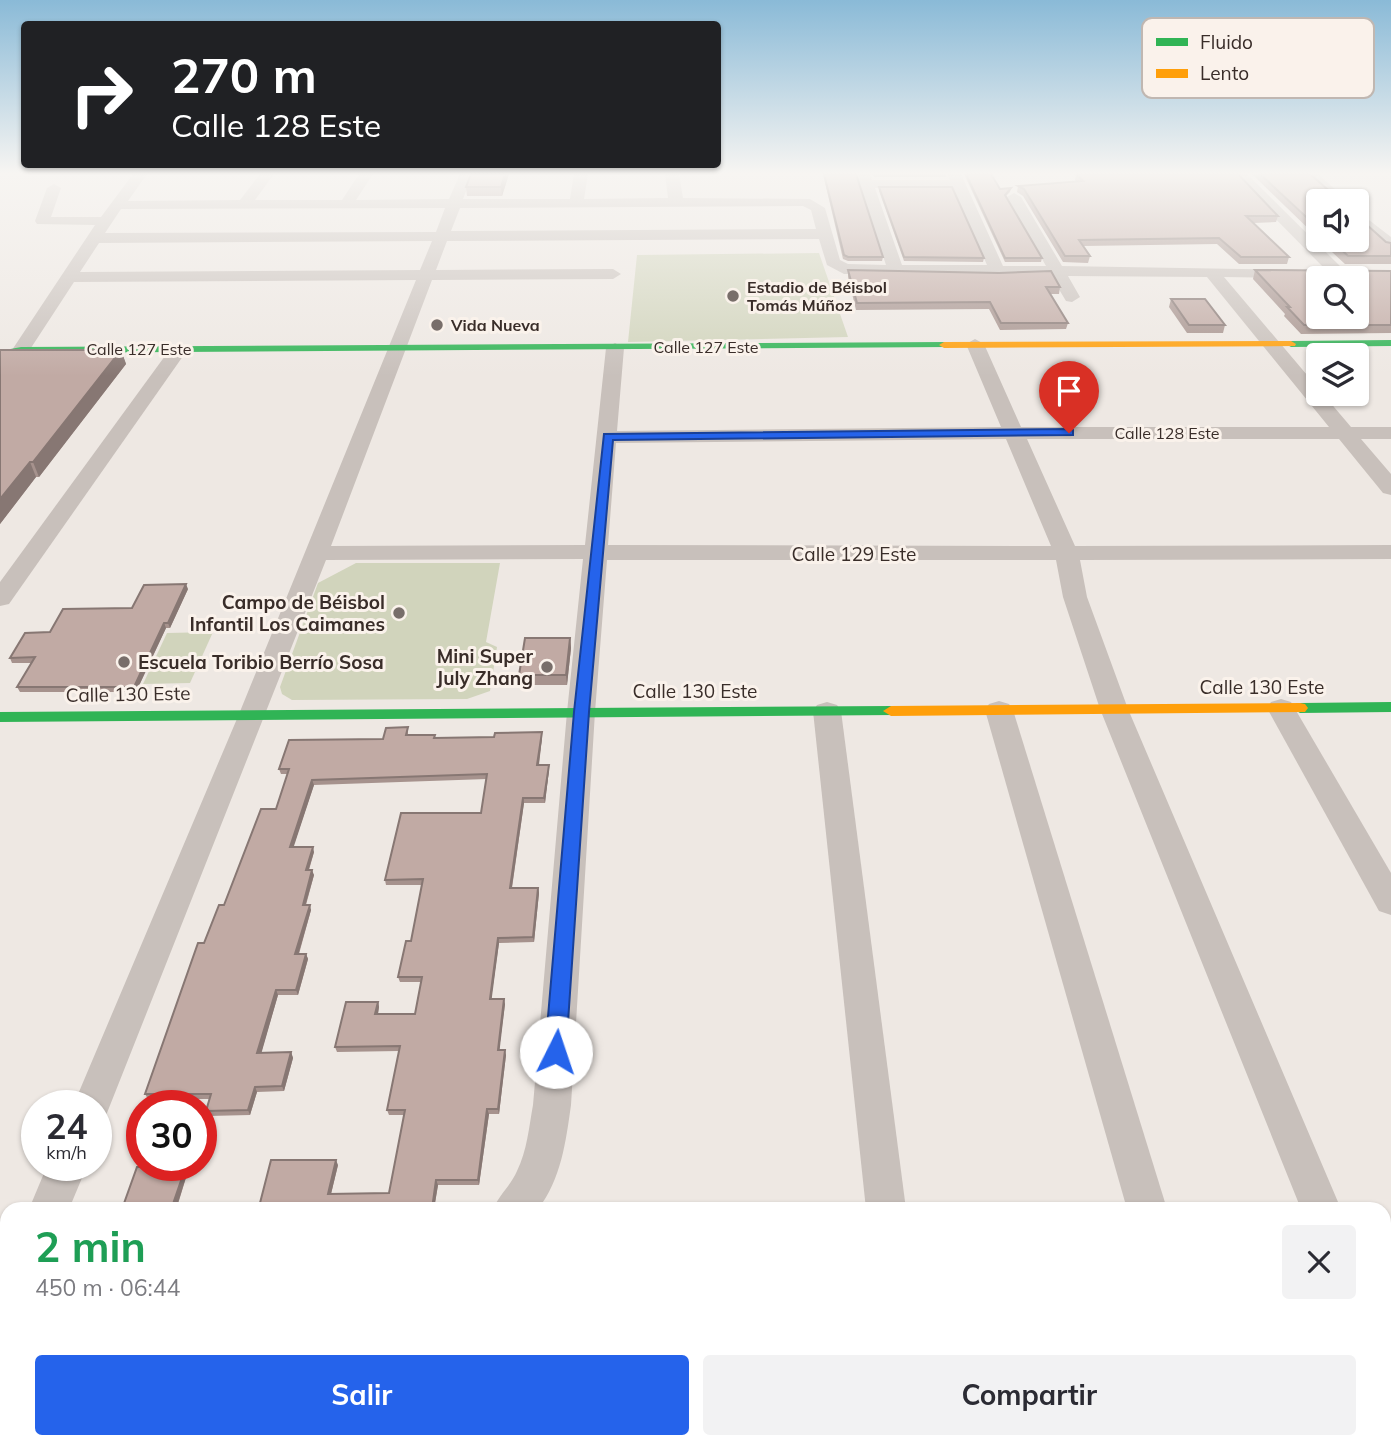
<!DOCTYPE html>
<html lang="es">
<head>
<meta charset="utf-8">
<style>
  body { margin:0; font-family:Mulish,sans-serif; background:#f2f2f3; color:#2b2b33; height:100vh; display:flex; flex-direction:column; font-size:26px; white-space:nowrap }
  * { box-sizing:border-box; margin:0 }
  p { font-size:23px; color:#7c7c81 }
  .icon { flex:none; width:38px; height:38px; fill:none; stroke:currentColor; stroke-width:2; stroke-linecap:round; stroke-linejoin:round }
  .map { position:relative; flex:1; overflow:hidden }
  .drawer { position:absolute; left:0px; top:1202px; width:1391px; height:247px; display:flex; flex-direction:column; background:#fff; border-radius:21px 21px 0 0; box-shadow:0 2px 5px #0004 }
  .drawer>* { flex:none }
  .guide { position:absolute; left:21px; top:21px; width:700px; height:147px; border-radius:7px; box-shadow:0 2px 5px #0004; background:#202124; color:#fff; overflow:hidden }
  .controls { position:absolute; left:1306px; top:189px; display:grid; gap:14px }
  .controls a { display:grid; place-items:center; width:63px; height:63px; border-radius:7px; background:#fff; box-shadow:0 2px 5px #0004; font-size:35px }
  .speed { position:absolute; left:21px; top:1090px; display:flex; gap:14px; font-size:35px; font-weight:700; text-align:center }
  .speed>* { display:grid; place-content:center; width:91px; height:91px; border-radius:50%; background:#fff; box-shadow:0 2px 5px #0004; line-height:1 }
  .speed small { font-size:18px; font-weight:400 }
  .speed .limit { border:10px solid #d22; background:#fff; color:#111 }
  .pin { position:absolute; display:grid; place-items:center; width:60px; height:60px; color:#fff; margin:-72px -30px; border-radius:50% 50% 50% 0; rotate:-45deg; box-shadow:0 0 7px #0007 }
  .pin .icon { rotate:45deg }
  .me { position:absolute; width:77px; margin:-38px; rotate:4deg; stroke-linejoin:round; filter:drop-shadow(0 0 5px #0008) }
  .turn { display:flex; align-items:center; gap:24px; height:147px; padding:0 35px; font-size:32px }
  .turn .icon { width:91px; height:91px; stroke-width:2.5 }
  .turn b { display:block; font-size:49px; line-height:60px }
  .round { display:grid; place-items:center; flex:none; width:74px; height:74px; border-radius:7px; background:#f2f2f3 }
  .summary { display:flex; align-items:center; justify-content:space-between; height:119px; padding:0 35px }
  h1 { font-size:42px; font-weight:700; line-height:52px; color:#1e9e55 }
  .primary-button { display:flex; gap:14px; margin-top:auto; padding:14px 35px }
  .primary-button a { flex:1; height:80px; border-radius:7px; background:#2563eb; color:#fff; font-size:28px; font-weight:700; line-height:80px; text-align:center }
  .primary-button a+a { background:#f2f2f3; color:#2b2b33 }
  .map>svg:first-child { display:block }
  .green { fill:#d1d4bc }
  .lines { fill:none; stroke-linecap:round; stroke-linejoin:round }
  .street { fill:#c8c0bb; fill-rule:evenodd }
  .fast { fill:#30b455; fill-rule:evenodd }
  .slow { fill:#ff9f0a; fill-rule:evenodd }
  .wall { fill:#a6928d }
  .shaded-wall { fill:#877773 }
  .building { fill:#c1aaa4; stroke:#877773; stroke-width:2; fill-rule:evenodd }
  .route { fill:#2563eb; stroke:#184099; stroke-width:2 }
  .poi-dot { fill:#786e6a; stroke:#faf2eb; stroke-width:2.5 }
  .labels { text-anchor:middle; stroke-width:6; stroke-linejoin:round; paint-order:stroke }
  .far-poi-label { font-size:16px; font-weight:bold; fill:#392d29; stroke:#faf2eb; text-anchor:start }
  .far-street-label { font-size:16px; fill:#392d29; stroke:#faf2eb }
  .street-label { font-size:19px; fill:#392d29; stroke:#faf2eb }
  .poi-label { font-size:19px; font-weight:bold; fill:#392d29; stroke:#faf2eb; text-anchor:end }
  .key { fill:#faf2eb; stroke:#c0b7b1; stroke-width:2 }
  .key-label { font-size:19px; fill:#392d29 }
</style>
</head>
<body>
<div class="map">
<svg width="1391" height="1448" viewBox="0 0 1391 1448">
  <rect width="100%" height="100%" fill="#eee8e3"/>
  <g class="green">
    <polygon points="819,253 848,337 628,342 637,255"/>
    <polygon points="356,563 500,563 486,642 497,647 490,691 467,699 292,700 282,694 280,687 318,583"/>
    <polygon points="213,632 190,683 143,684 167,633"/>
  </g>
  <g class="lines">
    <g class="street">
      <path d="M 133,174 L 147,174 L 128,201 L 240,200 L 260,174 L 274,174 L 255,200 L 342,200 L 359,174 L 373,174 L 356,200 L 449,199 L 460,174 L 472,176 L 463,199 L 570,199 L 574,174 L 588,174 L 584,199 L 668,198 L 665,174 L 679,174 L 683,198 L 810,199 L 825,208 L 840,260 L 848,264 L 886,265 L 856,174 L 870,174 L 872,180 L 950,180 L 947,174 L 961,174 L 1003,266 L 1046,266 L 1007,197 L 1014,193 L 1021,197 L 1062,266 L 1298,270 L 1300,273 L 1292,278 L 1224,277 L 1318,388 L 1318,394 L 1323,394 L 1351,427 L 1391,427 L 1391,439 L 1361,439 L 1391,474 L 1391,495 L 1383,493 L 1339,439 L 1027,439 L 1075,546 L 1391,545 L 1391,559 L 1080,560 L 1087,597 L 1128,709 L 1341,1209 L 1301,1209 L 1100,709 L 1063,597 L 1056,560 L 607,560 L 595,712 L 571,1105 C 566,1141 561,1180 538,1209 L 493,1209 C 499,1195 511,1185 517,1171 C 527,1151 529,1127 533,1105 L 567,712 L 583,559 L 326,560 L 105,1118 L 96,1122 L 96,1106 L 73,1106 L 239,714 L 416,280 L 74,282 L 27,354 L 15,354 L 12,350 L 95,225 L 37,224 L 35,221 L 47,188 L 54,184 L 61,188 L 51,217 L 101,217 ZM 875,188 L 953,188 L 987,265 L 902,265 ZM 803,206 L 811,210 L 816,229 L 451,231 L 460,208 ZM 445,208 L 436,232 L 105,233 L 121,209 ZM 819,239 L 827,265 L 844,274 L 1051,276 L 1066,301 L 1072,302 L 1080,297 L 1068,276 L 1207,277 L 1329,427 L 1021,427 L 984,344 L 975,339 L 966,344 L 1001,427 L 617,431 L 624,348 L 615,343 L 606,348 L 585,545 L 331,546 L 432,280 L 613,279 L 621,274 L 613,269 L 436,270 L 447,241 ZM 432,241 L 420,270 L 80,272 L 99,243 ZM 1006,439 L 1051,546 L 608,545 L 616,443 Z"/>
      <polygon points="1236,174 1247,174 1344,270 1346,273 1344,276 1332,276 1236,179"/>
      <polygon points="1303,174 1318,174 1348,201 1333,201"/>
      <polygon points="1356,210 1391,237 1391,250 1385,248 1356,222"/>
      <polygon points="179,344 188,349 9,604 0,606 0,582 173,345"/>
      <polygon points="1281,699 1291,702 1391,873 1391,915 1379,911 1267,708 1271,702"/>
      <polygon points="999,701 1009,704 1013,710 1167,1209 1127,1209 985,710 989,704"/>
      <polygon points="827,702 837,705 841,711 906,1209 866,1209 813,711 817,705"/>
      <polygon points="47,1166 87,1166 69,1209 29,1209"/>
      <polygon points="7,1290 7,1348 0,1351 0,1293"/>
      <polygon points="1384,1340 1391,1343 1391,1400 1384,1398"/>
      <polygon points="890,1442 936,1442 937,1448 891,1448"/>
    </g>
    <g class="fast">
      <polygon points="1391,340 1391,346 1291,347 1286,344 1291,341"/>
      <polygon points="944,342 949,345 948,347 21,353 0,357 0,351 21,347"/>
      <polygon points="1391,702 1391,712 1300,713 1292,708 1300,703"/>
      <polygon points="891,706 897,707 899,711 897,715 0,722 0,712"/>
    </g>
    <g class="slow">
      <polygon points="1291,341 1296,344 1295,346 944,348 939,345 944,342"/>
      <polygon points="1300,703 1305,704 1308,708 1305,712 891,716 883,711 891,706"/>
    </g>
  </g>
  <g class="wall">
    <polygon points="471,174 509,174 502,196 467,196 466,187"/>
    <polygon points="823,174 856,174 883,257 882,261 848,261 843,259"/>
    <polygon points="872,174 946,174 946,177 874,177"/>
    <polygon points="964,174 991,174 1000,189 1011,188 1010,192 1006,196 1042,258 1041,262 1005,262"/>
    <polygon points="1076,174 1278,216 1276,222 1253,223 1289,257 1287,264 1239,264 1217,244 1083,246 1090,256 1088,263 1063,262 1023,196 1017,192 1018,186 1076,182 1075,180"/>
    <polygon points="1252,174 1310,174 1334,195 1318,201 1318,238"/>
    <polygon points="879,187 984,258 983,262 904,261 879,191"/>
    <polygon points="1357,216 1386,242 1391,243 1391,264 1345,264 1319,240 1356,240"/>
    <polygon points="848,270 1060,287 1059,294 1050,294 1068,323 1066,329 1000,330 989,309 856,310 848,277"/>
    <polygon points="1255,270 1391,271 1391,333 1301,334 1284,316 1285,314 1253,279"/>
    <polygon points="1171,299 1225,325 1223,333 1187,333 1169,307"/>
    <polygon points="0,350 121,350 126,364 39,477 36,477 0,524"/>
    <polygon points="188,589 170,628 166,628 136,692 20,692 17,687 32,663 12,663 10,658 50,632 132,608"/>
    <polygon points="570,638 571,648 567,685 521,685 519,675"/>
    <polygon points="408,727 408,735 435,735 435,738 542,738 539,765 549,765 549,770 545,803 524,803 512,888 538,888 539,893 534,942 499,943 491,999 505,1004 499,1050 506,1055 499,1114 489,1114 479,1185 438,1185 434,1209 122,1209 186,1166 188,1171 178,1204 260,1203 338,1165 331,1194 389,1193 404,1115 389,1115 387,1110 399,1051 337,1052 335,1047 378,1002 379,1007 378,1014 415,1014 421,982 400,982 398,977 411,941 422,885 386,885 385,880 481,813 487,779 314,785 293,847 314,852 309,870 314,875 306,905 311,910 299,954 306,954 308,959 298,995 278,995 261,1053 291,1052 293,1058 284,1091 257,1092 250,1115 208,1116 206,1111 209,1099 148,1099 145,1094 204,943 276,809 288,774 281,774 279,769 383,739"/>
  </g>
  <g class="shaded-wall">
    <polygon points="505,174 509,174 502,196 501,187"/>
    <polygon points="121,350 126,364 39,477 33,462"/>
    <polygon points="30,462 36,477 0,524 0,499"/>
    <polygon points="186,584 188,589 170,628 168,623"/>
    <polygon points="164,623 166,628 136,692 134,687"/>
    <polygon points="570,638 571,648 567,685 566,675"/>
    <polygon points="542,732 542,738 538,770 537,765"/>
    <polygon points="549,765 549,770 545,803 544,798"/>
    <polygon points="312,780 314,785 292,852 290,847"/>
    <polygon points="523,798 524,803 511,893 510,888"/>
    <polygon points="313,847 314,852 307,875 306,870"/>
    <polygon points="312,870 314,875 304,910 303,905"/>
    <polygon points="538,888 539,893 534,942 533,937"/>
    <polygon points="310,905 311,910 297,959 295,954"/>
    <polygon points="498,938 499,943 491,1004 490,999"/>
    <polygon points="306,954 308,959 298,995 296,990"/>
    <polygon points="276,990 278,995 260,1058 257,1053"/>
    <polygon points="504,999 505,1004 499,1055 498,1050"/>
    <polygon points="378,1002 379,1007 377,1019 375,1014"/>
    <polygon points="505,1050 506,1055 499,1114 498,1109"/>
    <polygon points="291,1052 293,1058 284,1091 282,1086"/>
    <polygon points="255,1087 257,1092 250,1115 248,1110"/>
    <polygon points="487,1109 489,1114 479,1185 478,1180"/>
    <polygon points="336,1160 338,1165 330,1198 328,1194"/>
    <polygon points="186,1166 188,1171 176,1209 173,1204"/>
    <polygon points="436,1180 438,1185 434,1209 432,1209"/>
    <polygon points="246,1442 250,1442 248,1448 244,1448"/>
  </g>
  <g class="building">
    <polygon points="471,174 505,174 501,187 466,187"/>
    <polygon points="824,174 856,174 883,257 848,257 844,255"/>
    <polygon points="966,174 991,174 1000,189 1011,188 1005,195 1042,258 1005,258"/>
    <polygon points="1076,174 1238,174 1278,216 1246,216 1289,257 1241,257 1219,238 1079,240 1090,256 1065,256 1024,189 1018,186 1083,181"/>
    <polygon points="1260,174 1310,174 1334,195 1339,196 1346,201 1318,201 1318,228"/>
    <polygon points="879,187 952,187 984,258 904,257"/>
    <polygon points="1356,211 1357,216 1386,242 1391,243 1391,256 1348,256 1331,240 1356,240"/>
    <polygon points="848,270 999,273 1051,271 1060,287 1046,287 1068,323 1001,323 990,302 857,303"/>
    <path d="M 1255,270 L 1391,271 L 1391,325 L 1304,325 L 1287,307 L 1290,307 ZM 1318,278 L 1356,278 L 1356,317 L 1318,317 Z"/>
    <polygon points="1171,299 1205,299 1225,325 1189,325"/>
    <polygon points="0,350 121,350 33,462 30,462 0,499"/>
    <polygon points="186,584 168,623 164,623 134,687 17,687 35,657 10,658 25,633 50,632 63,609 132,608 144,585"/>
    <polygon points="525,638 570,638 566,675 519,675"/>
    <polygon points="408,727 406,735 435,735 434,738 494,737 495,733 542,732 537,765 549,765 544,798 523,798 510,888 538,888 533,937 498,938 490,999 504,999 498,1050 505,1050 498,1109 487,1109 478,1180 436,1180 432,1209 122,1209 137,1167 186,1166 173,1204 260,1203 271,1160 336,1160 328,1194 389,1193 405,1110 387,1110 400,1046 335,1047 346,1002 378,1002 375,1014 415,1014 422,977 398,977 406,941 411,941 423,879 385,880 401,813 481,813 487,774 312,780 290,847 313,847 306,870 312,870 303,905 310,905 295,954 306,954 296,990 276,990 257,1053 291,1052 282,1086 255,1087 248,1110 206,1111 211,1094 145,1094 198,943 204,943 219,905 224,905 261,809 276,809 289,769 279,769 289,740 383,739 386,728"/>
    <polygon points="0,1408 7,1408 7,1442 246,1442 244,1448 0,1448"/>
  </g>
  <linearGradient id="sky" x2="0" y2="1"><stop stop-color="#8abad7"/><stop offset="0.46" stop-color="#f7f5f2"/><stop offset="1" stop-color="#f7f5f2" stop-opacity="0"/></linearGradient>
  <rect width="1391" height="376" fill="url(#sky)"/>
  <polygon class="route" points="1069,429 1073,430 1073,435 613,440 589,712 566,1052 563,1059 556,1061 548,1059 545,1052 574,712 604,434"/>
  <g class="poi-dot">
    <circle cx="733" cy="296" r="7"/>
    <circle cx="437" cy="325" r="7"/>
    <circle cx="399" cy="613" r="7"/>
    <circle cx="124" cy="662" r="7"/>
    <circle cx="547" cy="667" r="7"/>
  </g>
  <g class="labels">
    <g class="far-poi-label">
      <text x="747" y="293">Estadio de Béisbol<tspan x="747" dy="18">Tomás Múñoz</tspan></text>
      <text x="451" y="331">Vida Nueva</text>
    </g>
    <g class="far-street-label">
      <text x="706" y="353">Calle 127 Este</text>
      <text x="139" y="355">Calle 127 Este</text>
      <text x="1167" y="439">Calle 128 Este</text>
    </g>
    <g class="street-label">
      <text x="854" y="561">Calle 129 Este</text>
      <text x="1262" y="694">Calle 130 Este</text>
      <text x="695" y="698">Calle 130 Este</text>
      <text transform="translate(128 694) rotate(-1)" y="7">Calle 130 Este</text>
    </g>
    <g class="poi-label">
      <text x="385" y="609">Campo de Béisbol<tspan x="385" dy="22">Infantil Los Caimanes</tspan></text>
      <text x="533" y="663">Mini Super<tspan x="533" dy="22">July Zhang</tspan></text>
      <text x="138" y="669" text-anchor="start">Escuela Toribio Berrío Sosa</text>
    </g>
  </g>
  <rect x="1142" y="18" width="232" height="80" rx="10" class="key"/>
  <rect x="1156" y="38" width="32" height="8" fill="#30b455"/>
  <rect x="1156" y="69" width="32" height="9" fill="#ff9f0a"/>
  <g class="key-label">
    <text x="1200" y="49">Fluido</text>
    <text x="1200" y="80">Lento</text>
  </g>
</svg>
<div class="controls">
<a><svg class="icon" aria-label="sound" viewBox="0 0 24 24"><path d="M4 9h4l5-4v14l-5-4H4zM17 9q2 3 0 6"/></svg></a>
<a><svg class="icon" aria-label="search" viewBox="0 0 24 24"><circle cx="10" cy="10" r="6"/><path d="M15 15l6 6"/></svg></a>
<a><svg class="icon" aria-label="layers" viewBox="0 0 24 24"><path d="M12 4l9 5-9 5-9-5zM3 14l9 5 9-5"/></svg></a>
</div>
<div class="speed"><div>24<small>km/h</small></div><div class="limit">30</div></div>
<div class="pin" style="left:1069px;top:433px;background:#d93025"><svg class="icon" aria-label="arrive" viewBox="0 0 24 24"><path d="M6 21V4h12l-3 4 3 4H6"/></svg></div>
<svg class="me" style="left:556px;top:1052px" viewBox="-20 -20 40 40"><circle r="19" fill="#fff"/><path d="M0-13L10 11 0 6-10 11z" fill="#2563eb"/></svg>
<div class="guide">
<div class="turn"><svg class="icon" aria-label="right" viewBox="0 0 24 24"><path d="M7 20v-9h11M14 6l5 5-5 5"/></svg><div><b>270 m</b>Calle 128 Este</div></div>
</div>
<section class="drawer">
<div class="summary"><div><h1>2 min</h1><p>450 m · 06:44</p></div><a class="round"><svg class="icon" aria-label="close" viewBox="0 0 24 24"><path d="M6 6l12 12M18 6L6 18"/></svg></a></div>
<div class="primary-button"><a>Salir</a><a>Compartir</a></div>
</section>
</div>
</body>
</html>
